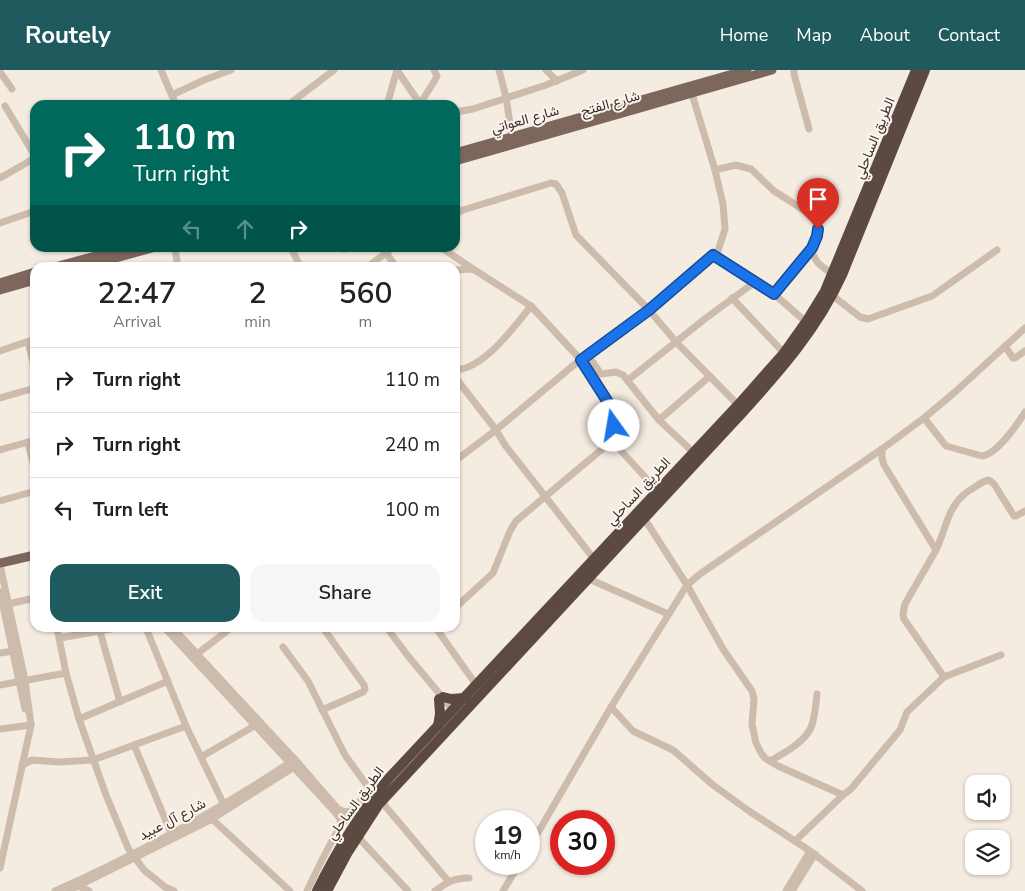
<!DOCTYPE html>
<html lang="en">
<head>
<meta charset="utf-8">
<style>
  body { margin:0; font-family:"Nunito Sans",Vazirmatn,sans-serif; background:#f6f6f6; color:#222; height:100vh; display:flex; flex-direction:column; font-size:19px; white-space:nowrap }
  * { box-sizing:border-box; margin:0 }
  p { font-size:16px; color:#767676 }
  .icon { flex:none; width:28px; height:28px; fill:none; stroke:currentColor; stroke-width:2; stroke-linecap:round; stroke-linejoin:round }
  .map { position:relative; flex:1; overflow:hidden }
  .side { position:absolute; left:30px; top:192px; width:430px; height:370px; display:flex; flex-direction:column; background:#fff; border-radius:15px; box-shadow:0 1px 4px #0004 }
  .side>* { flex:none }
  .guide { position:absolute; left:30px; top:30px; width:430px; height:152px; border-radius:15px; box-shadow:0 1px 4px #0004; background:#00695c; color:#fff; overflow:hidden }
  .buttons { position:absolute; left:965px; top:705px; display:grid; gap:10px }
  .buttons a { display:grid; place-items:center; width:45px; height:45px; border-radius:10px; background:#fff; box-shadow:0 1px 4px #0004; font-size:25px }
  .speed { position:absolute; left:475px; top:740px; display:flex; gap:10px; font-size:25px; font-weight:700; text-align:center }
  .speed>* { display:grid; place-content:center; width:65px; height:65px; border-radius:50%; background:#fff; box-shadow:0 1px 4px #0004; line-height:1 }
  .speed small { font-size:12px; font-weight:400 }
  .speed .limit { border:8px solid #d22; background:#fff; color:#111 }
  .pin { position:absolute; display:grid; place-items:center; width:42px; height:42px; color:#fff; margin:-51px -21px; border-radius:50% 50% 50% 0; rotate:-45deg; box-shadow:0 0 5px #0007 }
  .pin .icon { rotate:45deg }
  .me { position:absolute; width:55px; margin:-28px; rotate:347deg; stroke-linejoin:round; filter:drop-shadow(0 0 4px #0008) }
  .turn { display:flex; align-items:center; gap:18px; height:105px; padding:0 20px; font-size:22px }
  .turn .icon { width:65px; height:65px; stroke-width:2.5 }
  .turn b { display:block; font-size:35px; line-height:42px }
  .lanes { display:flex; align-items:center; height:48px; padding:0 20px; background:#0003; justify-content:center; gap:25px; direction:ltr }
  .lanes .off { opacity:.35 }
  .eta { display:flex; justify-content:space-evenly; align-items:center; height:85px; text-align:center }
  .eta b { font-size:30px; font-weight:600; line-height:35px }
  .cta { display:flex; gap:10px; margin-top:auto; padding:10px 20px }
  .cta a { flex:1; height:58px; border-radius:15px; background:#1f5a5e; color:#fff; font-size:20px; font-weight:600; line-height:58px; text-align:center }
  .cta a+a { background:#f6f6f6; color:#222 }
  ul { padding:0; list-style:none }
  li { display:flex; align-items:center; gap:15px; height:65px; padding:0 20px; border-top:1px solid #e0e0e0 }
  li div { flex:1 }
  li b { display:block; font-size:19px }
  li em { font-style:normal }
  header { display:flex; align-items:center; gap:30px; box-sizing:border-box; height:70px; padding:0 25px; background:#1f5a5e; color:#fff }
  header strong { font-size:24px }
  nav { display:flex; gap:28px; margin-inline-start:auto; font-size:18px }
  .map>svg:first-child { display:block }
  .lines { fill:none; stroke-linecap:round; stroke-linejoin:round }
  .minor { stroke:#cdbbac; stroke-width:7 }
  .major { stroke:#7d675c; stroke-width:9 }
  .highway { stroke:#5c4a42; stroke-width:10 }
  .route-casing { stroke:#114b97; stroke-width:12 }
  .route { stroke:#1a73e8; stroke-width:9 }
  .labels { text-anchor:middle; stroke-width:4; stroke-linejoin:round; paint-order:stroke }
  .street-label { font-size:14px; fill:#3b302b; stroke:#fbf5ee }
</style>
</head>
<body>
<header>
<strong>Routely</strong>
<nav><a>Home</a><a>Map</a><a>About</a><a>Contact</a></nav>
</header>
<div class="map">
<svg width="1025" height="821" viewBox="0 0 1025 821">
  <rect width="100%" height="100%" fill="#f4ebe1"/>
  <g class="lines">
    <g class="minor">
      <polyline points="161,0 176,35"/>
      <polyline points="397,0 420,34"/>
      <polyline points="499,0 506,27 512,67"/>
      <polyline points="546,0 557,11"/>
      <polyline points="794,0 794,4 809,59"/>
      <polyline points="0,2 12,19"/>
      <polyline points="172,25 204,10 231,0"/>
      <polyline points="288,35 334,0"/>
      <polyline points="387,35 397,0"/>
      <polyline points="421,35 420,34 435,10 437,6 434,0"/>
      <polyline points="5,36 35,86"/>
      <polyline points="455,42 473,39 546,15 583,0"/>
      <polyline points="715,100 736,95 751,99 774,121 812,145 818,159 812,183 818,193 833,205"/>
      <polyline points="0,108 35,88"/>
      <polyline points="455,144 463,140 551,113 556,114 562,123 576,165 649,240 677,273 738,335"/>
      <polyline points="0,153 35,141"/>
      <polyline points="175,178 178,198"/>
      <polyline points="291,178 301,198"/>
      <polyline points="340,178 344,179 348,178"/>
      <polyline points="384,178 386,183 392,178"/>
      <polyline points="442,178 473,199"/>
      <polyline points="713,185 774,224 806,252"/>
      <polyline points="366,198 386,183 397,198"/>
      <polyline points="455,200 473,199 531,236 581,290 611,337 614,356 611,370 601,380 516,451 510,461 493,503 455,538"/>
      <polyline points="774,224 812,178"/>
      <polyline points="833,226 860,247 868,249 932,226 997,180"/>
      <polyline points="732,228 784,283"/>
      <polyline points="28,272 35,300"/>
      <polyline points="1005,276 1013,288 1015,288 1025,281"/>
      <polyline points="0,281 35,269"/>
      <polyline points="587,284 601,304 616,302 623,305 659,350 693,382"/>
      <path d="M 455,300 C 484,299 514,257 531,236"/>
      <polyline points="455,307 496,360 505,375 594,489"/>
      <polyline points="628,310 706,248 755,212"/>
      <polyline points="0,328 35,318"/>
      <path d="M 924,348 L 946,376 L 982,386 C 997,384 1017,355 1025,342"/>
      <polyline points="659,350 710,306"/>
      <polyline points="611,370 658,421"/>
      <polyline points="28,373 35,400"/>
      <polyline points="0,380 35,370"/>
      <polyline points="455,391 496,360 587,284 649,240 718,181 725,159 723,134 715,100 692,24"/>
      <polyline points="0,431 35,421"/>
      <polyline points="644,448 687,515 723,579 752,621 754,629 752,654 756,673 761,683 765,688 778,696 843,725"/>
      <path d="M 936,480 C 948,455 947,432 975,417 C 979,414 984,411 989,410 L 994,414 L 1014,446 L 1016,446 L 1025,441"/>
      <polyline points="0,495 25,610 31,655 0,798"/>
      <polyline points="589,509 668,544"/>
      <polyline points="0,522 25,639"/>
      <polyline points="8,534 35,528"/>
      <polyline points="57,558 66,603 79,649 106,725 128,778 144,800 165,817 174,821"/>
      <polyline points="99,558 120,632"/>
      <polyline points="146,558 186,656 224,735"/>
      <polyline points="165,558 335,742 340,749 341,758"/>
      <polyline points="173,558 299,694 338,739 344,742 353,741"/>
      <polyline points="387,558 408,586 453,640"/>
      <polyline points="436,558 477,616"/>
      <polyline points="60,568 116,558"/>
      <polyline points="283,577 308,611 345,685 371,721"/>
      <polyline points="0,583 13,581"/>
      <polyline points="197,584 231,558"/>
      <polyline points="944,607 1001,585"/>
      <polyline points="0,615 66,603"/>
      <polyline points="611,637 633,661 673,680 713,715 749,741 810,781 862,821"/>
      <polyline points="322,640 363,622 365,619 364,615 323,558"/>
      <polyline points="79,649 168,611"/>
      <polyline points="0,659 31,655"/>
      <polyline points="134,675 171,763"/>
      <polyline points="201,687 256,655"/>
      <path d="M 770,691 C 784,683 806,672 812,655 C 815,645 816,634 817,624"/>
      <polyline points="22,695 32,690 59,692 93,690 186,656"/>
      <polyline points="381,731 449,812"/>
      <polyline points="212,749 290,821"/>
      <polyline points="357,766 408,821"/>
      <polyline points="795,771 843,725 851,719 900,660 907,642 944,607 904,549 903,544 905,534 936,480 884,395 882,388 882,379"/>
      <polyline points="529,778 611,637 687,515 700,504 882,379 924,348 955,322 1025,258"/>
      <polyline points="78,816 89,821"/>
      <path d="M 55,821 C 138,784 219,740 295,689"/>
      <polyline points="68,821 212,749 299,694"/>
      <path d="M 307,821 C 323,788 344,739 375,718"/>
      <path d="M 435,821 C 446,813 455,807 469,808"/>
      <polyline points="503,821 519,794"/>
      <polyline points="786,821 810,781"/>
      <polyline points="792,821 815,784"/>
    </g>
    <g class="major">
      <polyline points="455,83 747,0"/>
      <polyline points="455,91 772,0"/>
      <polyline points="51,198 125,178"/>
      <polyline points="79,198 152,178"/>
      <polyline points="0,213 35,202"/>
      <polyline points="0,220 35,210"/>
      <polyline points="0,493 35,485"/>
    </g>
    <g class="highway">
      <polyline points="443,627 451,629 465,628"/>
      <polyline points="438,656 440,644 439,629"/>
      <path d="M 317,821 C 337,780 360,743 389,708 L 738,335 L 784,283 L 806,252 L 825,221 L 916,0"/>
      <path d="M 327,821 L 348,782 L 379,734 L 742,343 C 781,300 818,258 842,205 L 925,0"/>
    </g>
  </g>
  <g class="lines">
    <g class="route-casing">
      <polyline id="route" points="614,356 611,337 581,290 649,240 713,185 774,224 812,178 817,166 818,159"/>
    </g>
    <use href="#route" class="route"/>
  </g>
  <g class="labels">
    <g class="street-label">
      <text transform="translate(610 33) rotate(-16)" y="5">شارع الفتح</text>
      <text transform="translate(525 49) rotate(-16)" y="5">شارع العواتي</text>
      <text transform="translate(874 68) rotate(-68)" y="5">الطريق الساحلي</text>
      <text transform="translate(638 421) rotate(-47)" y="5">الطريق الساحلي</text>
      <text transform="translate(355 733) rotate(-54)" y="5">الطريق الساحلي</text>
      <text transform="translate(172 749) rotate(-28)" y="5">شارع آل عبيد</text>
    </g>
  </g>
</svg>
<div class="buttons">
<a><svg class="icon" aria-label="sound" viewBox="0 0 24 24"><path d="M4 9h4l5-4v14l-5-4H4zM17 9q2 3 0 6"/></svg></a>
<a><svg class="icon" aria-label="layers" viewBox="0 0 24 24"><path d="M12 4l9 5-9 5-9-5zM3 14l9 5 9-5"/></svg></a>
</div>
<div class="speed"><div>19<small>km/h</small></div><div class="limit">30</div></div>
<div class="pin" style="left:818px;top:159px;background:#d93025"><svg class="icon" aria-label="arrive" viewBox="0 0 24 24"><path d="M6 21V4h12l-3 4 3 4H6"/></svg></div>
<svg class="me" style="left:614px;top:356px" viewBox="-20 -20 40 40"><circle r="19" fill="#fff"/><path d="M0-13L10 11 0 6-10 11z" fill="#1a73e8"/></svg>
<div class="guide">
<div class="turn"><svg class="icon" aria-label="right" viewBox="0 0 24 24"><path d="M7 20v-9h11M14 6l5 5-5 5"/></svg><div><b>110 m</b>Turn right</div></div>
<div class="lanes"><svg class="icon off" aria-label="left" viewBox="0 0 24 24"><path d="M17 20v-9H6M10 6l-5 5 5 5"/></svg><svg class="icon off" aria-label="ahead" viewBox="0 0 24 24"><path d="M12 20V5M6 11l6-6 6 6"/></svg><svg class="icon" aria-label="right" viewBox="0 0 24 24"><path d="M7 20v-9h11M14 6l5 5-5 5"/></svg></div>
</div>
<section class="side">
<div class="eta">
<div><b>22:47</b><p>Arrival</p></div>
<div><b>2</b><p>min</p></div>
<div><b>560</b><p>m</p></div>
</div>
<ul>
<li><svg class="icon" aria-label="right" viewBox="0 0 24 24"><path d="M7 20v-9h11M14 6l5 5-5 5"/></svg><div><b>Turn right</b></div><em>110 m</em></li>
<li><svg class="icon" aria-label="right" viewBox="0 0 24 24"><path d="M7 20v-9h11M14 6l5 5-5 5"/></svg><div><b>Turn right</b></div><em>240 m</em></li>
<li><svg class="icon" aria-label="left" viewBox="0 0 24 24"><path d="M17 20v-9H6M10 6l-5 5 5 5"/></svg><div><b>Turn left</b></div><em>100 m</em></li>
</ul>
<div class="cta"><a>Exit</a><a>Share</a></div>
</section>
</div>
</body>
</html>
